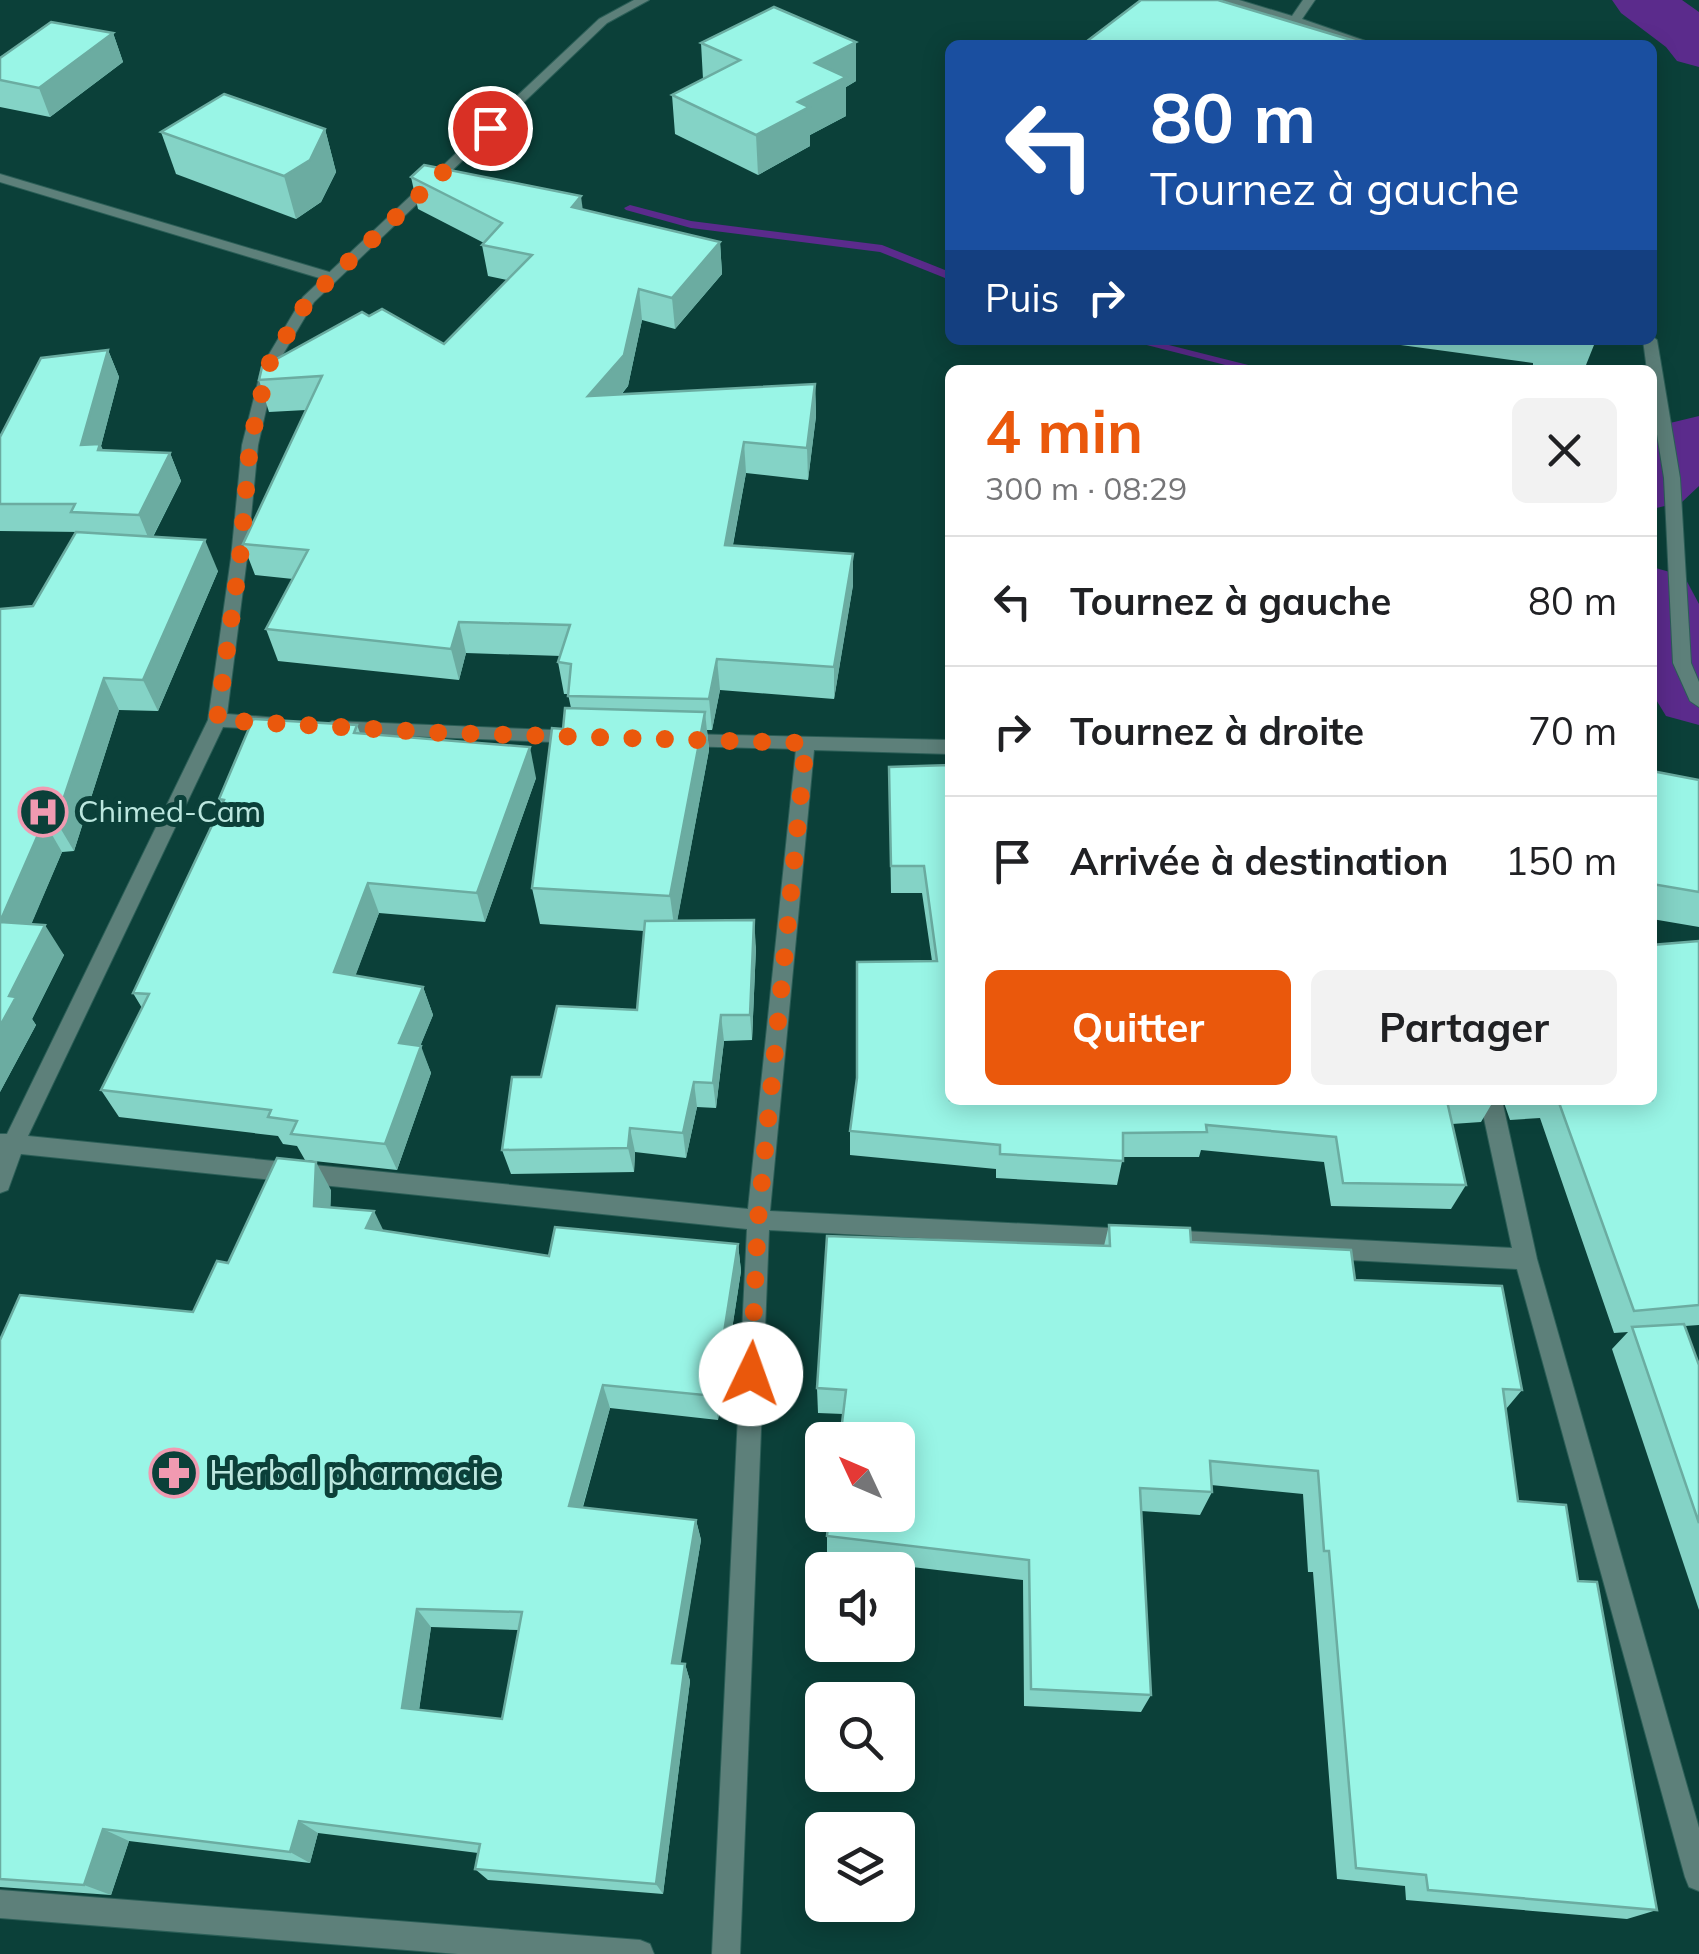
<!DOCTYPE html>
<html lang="fr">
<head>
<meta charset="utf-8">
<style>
  body { margin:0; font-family:Mulish,sans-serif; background:#f2f2f2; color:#202124; height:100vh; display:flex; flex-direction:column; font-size:38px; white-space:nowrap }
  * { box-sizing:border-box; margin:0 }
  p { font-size:32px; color:#757577 }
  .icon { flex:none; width:55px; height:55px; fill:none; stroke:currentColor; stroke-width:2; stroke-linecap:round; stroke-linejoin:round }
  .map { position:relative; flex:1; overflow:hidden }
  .panel { position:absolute; left:945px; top:365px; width:712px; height:740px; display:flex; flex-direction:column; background:#fff; border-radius:15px; box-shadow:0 5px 25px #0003 }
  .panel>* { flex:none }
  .banner { position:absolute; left:945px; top:40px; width:712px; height:305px; border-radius:15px; box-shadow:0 5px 25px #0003; background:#1a4fa0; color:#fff; overflow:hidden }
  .needle { width:65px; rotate:314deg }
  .tools { position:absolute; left:805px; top:1422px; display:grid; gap:20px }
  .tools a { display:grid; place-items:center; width:110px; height:110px; border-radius:15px; background:#fff; box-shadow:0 5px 25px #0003; font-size:50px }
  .pin { position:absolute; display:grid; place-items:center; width:85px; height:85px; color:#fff; margin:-42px; border:5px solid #fff; border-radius:50%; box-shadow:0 2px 10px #0007 }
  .me { position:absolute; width:110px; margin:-55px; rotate:3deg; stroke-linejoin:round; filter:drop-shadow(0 0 8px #0008) }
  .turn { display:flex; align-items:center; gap:35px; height:210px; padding:0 40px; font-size:45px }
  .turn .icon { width:130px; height:130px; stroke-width:2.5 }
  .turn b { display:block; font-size:70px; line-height:85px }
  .then { display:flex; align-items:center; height:95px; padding:0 40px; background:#0003; gap:20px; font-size:38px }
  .round { display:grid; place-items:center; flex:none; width:105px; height:105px; border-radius:15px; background:#f2f2f2 }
  .summary { display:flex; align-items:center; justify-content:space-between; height:170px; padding:0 40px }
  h1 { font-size:60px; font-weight:700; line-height:75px; color:#ea580c }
  .action { display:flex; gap:20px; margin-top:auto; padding:20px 40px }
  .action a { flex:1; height:115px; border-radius:15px; background:#ea580c; color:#fff; font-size:40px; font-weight:700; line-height:115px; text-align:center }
  .action a+a { background:#f2f2f2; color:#202124 }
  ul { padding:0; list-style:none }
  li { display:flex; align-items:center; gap:30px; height:130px; padding:0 40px; border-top:2px solid #e0e0e0 }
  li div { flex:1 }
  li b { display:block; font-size:38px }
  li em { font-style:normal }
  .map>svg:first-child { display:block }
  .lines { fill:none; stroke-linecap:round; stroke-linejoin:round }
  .stream { fill:#5b2b8c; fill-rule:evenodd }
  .river { fill:#5b2b8c; fill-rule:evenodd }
  .service-casing { stroke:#2b5e57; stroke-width:2 }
  .minor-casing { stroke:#2b5e57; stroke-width:2 }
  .service { fill:#5d807a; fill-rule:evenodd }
  .minor { fill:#5d807a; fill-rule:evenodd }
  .wall { fill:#84d3c6; fill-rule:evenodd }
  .shaded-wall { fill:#6baca1 }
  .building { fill:#99f5e6; stroke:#6baca1; stroke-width:2.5; fill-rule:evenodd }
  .route { stroke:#ea580c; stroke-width:18; stroke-dasharray:0 32.4 }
  .labels { text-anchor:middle; stroke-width:10; stroke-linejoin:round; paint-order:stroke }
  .poi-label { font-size:30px; fill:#bce7df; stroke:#0b4039; text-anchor:start }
  .near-poi-label { font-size:35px; fill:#bce7df; stroke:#0b4039; text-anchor:start }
</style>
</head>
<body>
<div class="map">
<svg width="1699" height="1954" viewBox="0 0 1699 1954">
  <rect width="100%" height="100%" fill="#0b4039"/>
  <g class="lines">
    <g class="stream">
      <polygon points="630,205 691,221 882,245 950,272 950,280 880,252 691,228 626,210 624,208"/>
      <polygon points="1127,340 1149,340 1268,370 1245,370"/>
    </g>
    <g class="river">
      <polygon points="1612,0 1682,0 1699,12 1699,67 1677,61 1666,47 1621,13"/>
      <polygon points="1699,416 1699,486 1682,502 1652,509 1652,438 1670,423"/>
      <polygon points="1652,567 1684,576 1699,604 1699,725 1666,716 1652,693"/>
    </g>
    <g class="service-casing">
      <polygon id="service" points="0,174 336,274 338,277 326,280 0,182"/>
    </g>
    <g class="minor-casing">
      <g id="minor">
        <polygon points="634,0 649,0 607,23 314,302 276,366 258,445 247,558 227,714 278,718 287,724 278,730 223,727 28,1136 748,1209 796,749 682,746 673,740 682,734 950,740 950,754 814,750 770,1211 1129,1229 1137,1232 1140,1239 1137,1246 1129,1249 769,1230 740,1954 712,1954 747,1229 21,1154 8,1190 0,1193 0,1134 7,1134 208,720 231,558 242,445 262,366 303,297 599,19"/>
        <polygon points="1221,0 1239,0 1292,16 1303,0 1315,0 1302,19 1377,45 1359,45"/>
        <polygon points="1652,336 1657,340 1680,478 1691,663 1699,682 1699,707 1690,701 1673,663 1664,478 1652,403 1652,370 1647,370 1643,340 1652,340"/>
        <polygon points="332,721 578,731 587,737 578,743 332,733 323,727"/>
        <polygon points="1480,1100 1502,1100 1537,1259 1699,1828 1699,1891 1689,1887 1685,1877 1517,1269 1163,1250 1155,1247 1152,1240 1155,1233 1163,1230 1512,1248"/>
        <polygon points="0,1890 640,1940 650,1944 654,1954 458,1954 0,1918"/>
      </g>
    </g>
    <use href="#service" class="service"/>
    <use href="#minor" class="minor"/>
  </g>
  <g class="wall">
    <polygon points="113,33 123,62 50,117 0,107 0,58"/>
    <polygon points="856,42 856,81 846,87 846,116 810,135 810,146 758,175 675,134 672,95 703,79 701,43"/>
    <polygon points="325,129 336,172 321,202 296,219 176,174 161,132"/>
    <polygon points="411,177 583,210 720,242 722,274 675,329 642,320 628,386 621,395 815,384 816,416 808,480 746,473 733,545 853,554 853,585 834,699 720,690 712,730 707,730 709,750 677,921 756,947 752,1040 724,1041 716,1108 697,1107 686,1158 635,1152 634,1172 511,1174 502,1150 541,1077 637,1010 644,931 540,924 532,888 563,729 571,708 568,694 564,694 558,662 561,656 466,653 459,680 278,661 266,629 293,579 255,575 243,544 306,410 269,412 259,380 369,316 444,344 507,280 488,276 482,245 484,243 418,209"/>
    <polygon points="1364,340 1596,340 1584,370 1533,368 1533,363"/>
    <polygon points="108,350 119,377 101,446 103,450 170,453 181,481 153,537 218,571 158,711 119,710 74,851 62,852 31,924 64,955 32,1019 36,1025 0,1092 33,606 81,532 0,531 0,437"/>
    <polygon points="357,725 360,733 536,778 485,922 379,913 355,976 423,987 433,1015 420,1046 431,1073 397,1170 305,1160 297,1146 283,1144 278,1136 119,1117 101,1090 142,1008 133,993 222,805 219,799"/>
    <polygon points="950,765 950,1100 1494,1100 1481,1122 1452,1124 1466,1185 1451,1209 1331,1206 1324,1162 1201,1150 1199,1157 1123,1157 1117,1185 996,1178 996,1169 850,1155 850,1131 932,961 922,893 891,893 889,767"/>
    <polygon points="1652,771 1699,780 1699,927 1652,919"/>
    <polygon points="1699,941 1699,1325 1685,1326 1699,1365 1699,1610 1612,1349 1628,1332 1614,1333 1540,1118 1510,1120 1503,1100 1652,1100"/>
    <path d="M 331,1190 L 330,1207 L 383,1231 L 549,1256 L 738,1244 L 741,1271 L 718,1420 L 610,1408 L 583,1507 L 696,1520 L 701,1540 L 680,1663 L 685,1664 L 690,1681 L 663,1894 L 488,1880 L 475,1869 L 478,1853 L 318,1833 L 310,1863 L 129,1841 L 111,1895 L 0,1887 L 0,1340 L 193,1312 L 228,1263 ZM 431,1627 L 519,1630 L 502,1719 L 419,1710 Z"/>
    <polygon points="1109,1225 1355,1280 1522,1390 1506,1409 1518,1501 1578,1581 1657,1910 1627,1919 1406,1900 1405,1886 1337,1879 1313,1572 1308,1572 1303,1494 1211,1485 1212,1492 1200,1515 1141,1511 1151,1695 1141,1712 1024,1706 1023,1580 827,1557 827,1536 843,1414 818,1413 817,1388 1104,1246"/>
  </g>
  <g class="shaded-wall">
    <polygon points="113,33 123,62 50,117 39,88"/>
    <polygon points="856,42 856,81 846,87 846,116 810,135 810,146 758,175 756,135 798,102 815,63"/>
    <polygon points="325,129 336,172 321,202 296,219 284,176"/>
    <polygon points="581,196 585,227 572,207"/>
    <polygon points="720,242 722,274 675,329 672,298"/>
    <polygon points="639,289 642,320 628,386 592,428 588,396"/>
    <polygon points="108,350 119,377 101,446 112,472 81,445"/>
    <polygon points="815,384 816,416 808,480 807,448"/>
    <polygon points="744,442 746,473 727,576 725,545"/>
    <polygon points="170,453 181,481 150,542 139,515"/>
    <polygon points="205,540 218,571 158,711 143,680"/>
    <polygon points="853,554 853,585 834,699 834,667"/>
    <polygon points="459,622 466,653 459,680 451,649"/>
    <polygon points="717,659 720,690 712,730 709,699"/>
    <polygon points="104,678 119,710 74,851 56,821"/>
    <polygon points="705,712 709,750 675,933 670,896"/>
    <polygon points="530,747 536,778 485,922 477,893"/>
    <polygon points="44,821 62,852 20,951 0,922"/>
    <polygon points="368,883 379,913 346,1001 334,972"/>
    <polygon points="754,920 756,947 752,1040 750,1015"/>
    <polygon points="45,925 64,955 32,1019 36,1025 0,1092 0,1026 9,996"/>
    <polygon points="423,987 433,1015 410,1071 399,1043"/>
    <polygon points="721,1015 724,1041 716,1108 713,1083"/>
    <polygon points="421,1046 431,1073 397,1170 385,1144"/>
    <polygon points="694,1082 697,1107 686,1158 683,1133"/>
    <polygon points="630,1128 635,1152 634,1172 628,1148"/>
    <polygon points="316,1162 331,1190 330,1233 314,1206"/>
    <polygon points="374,1211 387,1238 366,1228"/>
    <polygon points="738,1244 741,1271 718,1420 714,1396"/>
    <polygon points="603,1385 610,1408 577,1527 569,1506"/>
    <polygon points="696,1520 701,1540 678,1680 672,1663"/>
    <polygon points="417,1609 431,1627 417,1724 402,1708"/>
    <polygon points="685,1664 690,1681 663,1894 656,1884"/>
    <polygon points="299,1821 318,1833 310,1863 290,1852"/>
    <polygon points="103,1829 129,1841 111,1895 84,1885"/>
  </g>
  <g class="building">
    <polygon points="1141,0 1218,0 1368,45 1082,45"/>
    <polygon points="774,7 856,42 815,63 846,77 798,102 809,107 756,135 672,95 740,60 701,43"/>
    <polygon points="51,22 113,33 39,88 0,80 0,58"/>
    <polygon points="224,94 325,129 310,160 284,176 161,132"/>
    <polygon points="424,165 581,196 572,207 720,242 672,298 639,289 624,355 588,396 815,384 807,448 744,442 725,545 853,554 834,667 717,659 709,699 568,696 571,664 558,662 570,625 459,622 451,649 266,629 308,550 243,544 322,376 259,380 262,367 362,312 369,316 382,309 444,344 532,255 482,245 502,223 411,177"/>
    <polygon points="108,350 81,445 100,444 98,450 170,453 139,515 71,512 75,504 0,504 0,437 41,358"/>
    <polygon points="76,532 205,540 143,680 104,678 56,821 44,821 0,922 45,925 9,996 16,997 0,1026 0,609 33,606"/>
    <polygon points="565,708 705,712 670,896 532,888 552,728 563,729"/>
    <polygon points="253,719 357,725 354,733 530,747 477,893 368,883 334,972 423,987 399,1043 421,1046 385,1144 291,1134 297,1121 268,1117 271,1110 101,1090 149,994 133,993 224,800 219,799"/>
    <polygon points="950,765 950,1100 1460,1100 1447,1101 1466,1185 1343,1183 1336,1137 1206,1125 1207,1132 1123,1133 1123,1161 1000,1154 1000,1145 850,1131 857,1078 857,962 937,961 924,866 891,866 889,767"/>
    <polygon points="1652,771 1699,780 1699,892 1652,884"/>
    <polygon points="754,920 750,1015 721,1015 713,1083 694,1082 683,1133 630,1128 628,1148 502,1150 512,1077 541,1077 557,1006 637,1010 645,921"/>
    <polygon points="1699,941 1699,1305 1634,1311 1558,1100 1652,1100 1652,945"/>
    <path d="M 277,1158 L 316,1162 L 314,1206 L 374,1211 L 366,1228 L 549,1256 L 555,1227 L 738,1244 L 714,1396 L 603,1385 L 569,1506 L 696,1520 L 672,1663 L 685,1664 L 656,1884 L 475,1869 L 480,1844 L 299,1821 L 290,1852 L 103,1829 L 84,1885 L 0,1879 L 0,1340 L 20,1295 L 193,1312 L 217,1261 L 228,1263 ZM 417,1609 L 522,1612 L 502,1719 L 402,1708 Z"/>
    <polygon points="1109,1225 1190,1228 1191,1242 1351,1250 1355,1280 1502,1286 1522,1390 1503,1389 1518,1501 1566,1505 1578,1581 1597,1582 1657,1910 1428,1890 1426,1875 1356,1868 1329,1551 1324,1551 1318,1471 1210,1461 1212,1492 1140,1488 1151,1695 1031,1689 1029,1560 827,1536 829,1515 898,1515 898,1440 840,1440 846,1390 817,1388 827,1236 1110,1246"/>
    <polygon points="1684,1324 1699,1365 1699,1523 1632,1327"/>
  </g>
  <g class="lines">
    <polyline class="route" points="490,128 308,300 268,366 250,445 240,558 217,720 444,733 806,743 758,1220 751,1374"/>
  </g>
  <defs>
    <g id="hospital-ring" transform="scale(2.5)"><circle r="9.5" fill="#0b4039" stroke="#f19ab1" stroke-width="1.5"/><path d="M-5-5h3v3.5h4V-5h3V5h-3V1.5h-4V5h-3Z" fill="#f19ab1"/></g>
    <g id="pharmacy-ring" transform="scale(2.5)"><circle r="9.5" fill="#0b4039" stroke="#f19ab1" stroke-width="1.5"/><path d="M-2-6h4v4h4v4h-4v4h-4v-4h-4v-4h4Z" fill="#f19ab1"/></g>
  </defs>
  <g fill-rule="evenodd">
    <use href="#hospital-ring" x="43" y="812"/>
    <use href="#pharmacy-ring" x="174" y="1473"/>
  </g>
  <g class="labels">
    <g class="poi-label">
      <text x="78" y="822">Chimed-Cam</text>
    </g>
    <g class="near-poi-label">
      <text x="209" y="1485">Herbal pharmacie</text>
    </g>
  </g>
</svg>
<div class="tools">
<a><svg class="needle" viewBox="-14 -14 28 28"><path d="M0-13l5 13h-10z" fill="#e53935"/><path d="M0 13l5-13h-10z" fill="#757577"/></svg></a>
<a><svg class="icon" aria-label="sound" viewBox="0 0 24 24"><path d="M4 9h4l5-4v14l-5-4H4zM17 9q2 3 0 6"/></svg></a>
<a><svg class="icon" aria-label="search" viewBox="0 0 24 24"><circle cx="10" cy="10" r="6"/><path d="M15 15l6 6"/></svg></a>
<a><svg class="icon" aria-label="layers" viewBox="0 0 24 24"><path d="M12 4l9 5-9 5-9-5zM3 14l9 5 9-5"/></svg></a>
</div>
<div class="pin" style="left:490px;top:128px;background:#d93025"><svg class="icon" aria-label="arrive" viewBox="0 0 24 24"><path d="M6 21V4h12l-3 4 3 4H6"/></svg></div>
<svg class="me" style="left:751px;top:1374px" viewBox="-20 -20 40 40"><circle r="19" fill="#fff"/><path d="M0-13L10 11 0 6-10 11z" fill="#ea580c"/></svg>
<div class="banner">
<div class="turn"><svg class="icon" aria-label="left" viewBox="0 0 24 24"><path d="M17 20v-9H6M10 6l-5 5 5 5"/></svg><div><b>80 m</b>Tournez à gauche</div></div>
<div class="then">Puis<svg class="icon" aria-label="right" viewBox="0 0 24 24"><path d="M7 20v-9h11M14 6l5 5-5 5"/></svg></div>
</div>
<section class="panel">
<div class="summary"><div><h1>4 min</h1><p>300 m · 08:29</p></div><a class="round"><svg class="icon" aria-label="close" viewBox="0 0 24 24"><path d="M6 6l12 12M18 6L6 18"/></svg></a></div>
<ul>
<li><svg class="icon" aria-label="left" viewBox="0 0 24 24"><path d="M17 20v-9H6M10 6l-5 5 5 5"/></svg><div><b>Tournez à gauche</b></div><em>80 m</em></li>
<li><svg class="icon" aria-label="right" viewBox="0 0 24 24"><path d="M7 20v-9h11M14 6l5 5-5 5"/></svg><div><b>Tournez à droite</b></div><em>70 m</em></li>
<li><svg class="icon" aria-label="arrive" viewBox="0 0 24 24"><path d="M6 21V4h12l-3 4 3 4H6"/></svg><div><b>Arrivée à destination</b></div><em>150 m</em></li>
</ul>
<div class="action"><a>Quitter</a><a>Partager</a></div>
</section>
</div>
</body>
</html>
